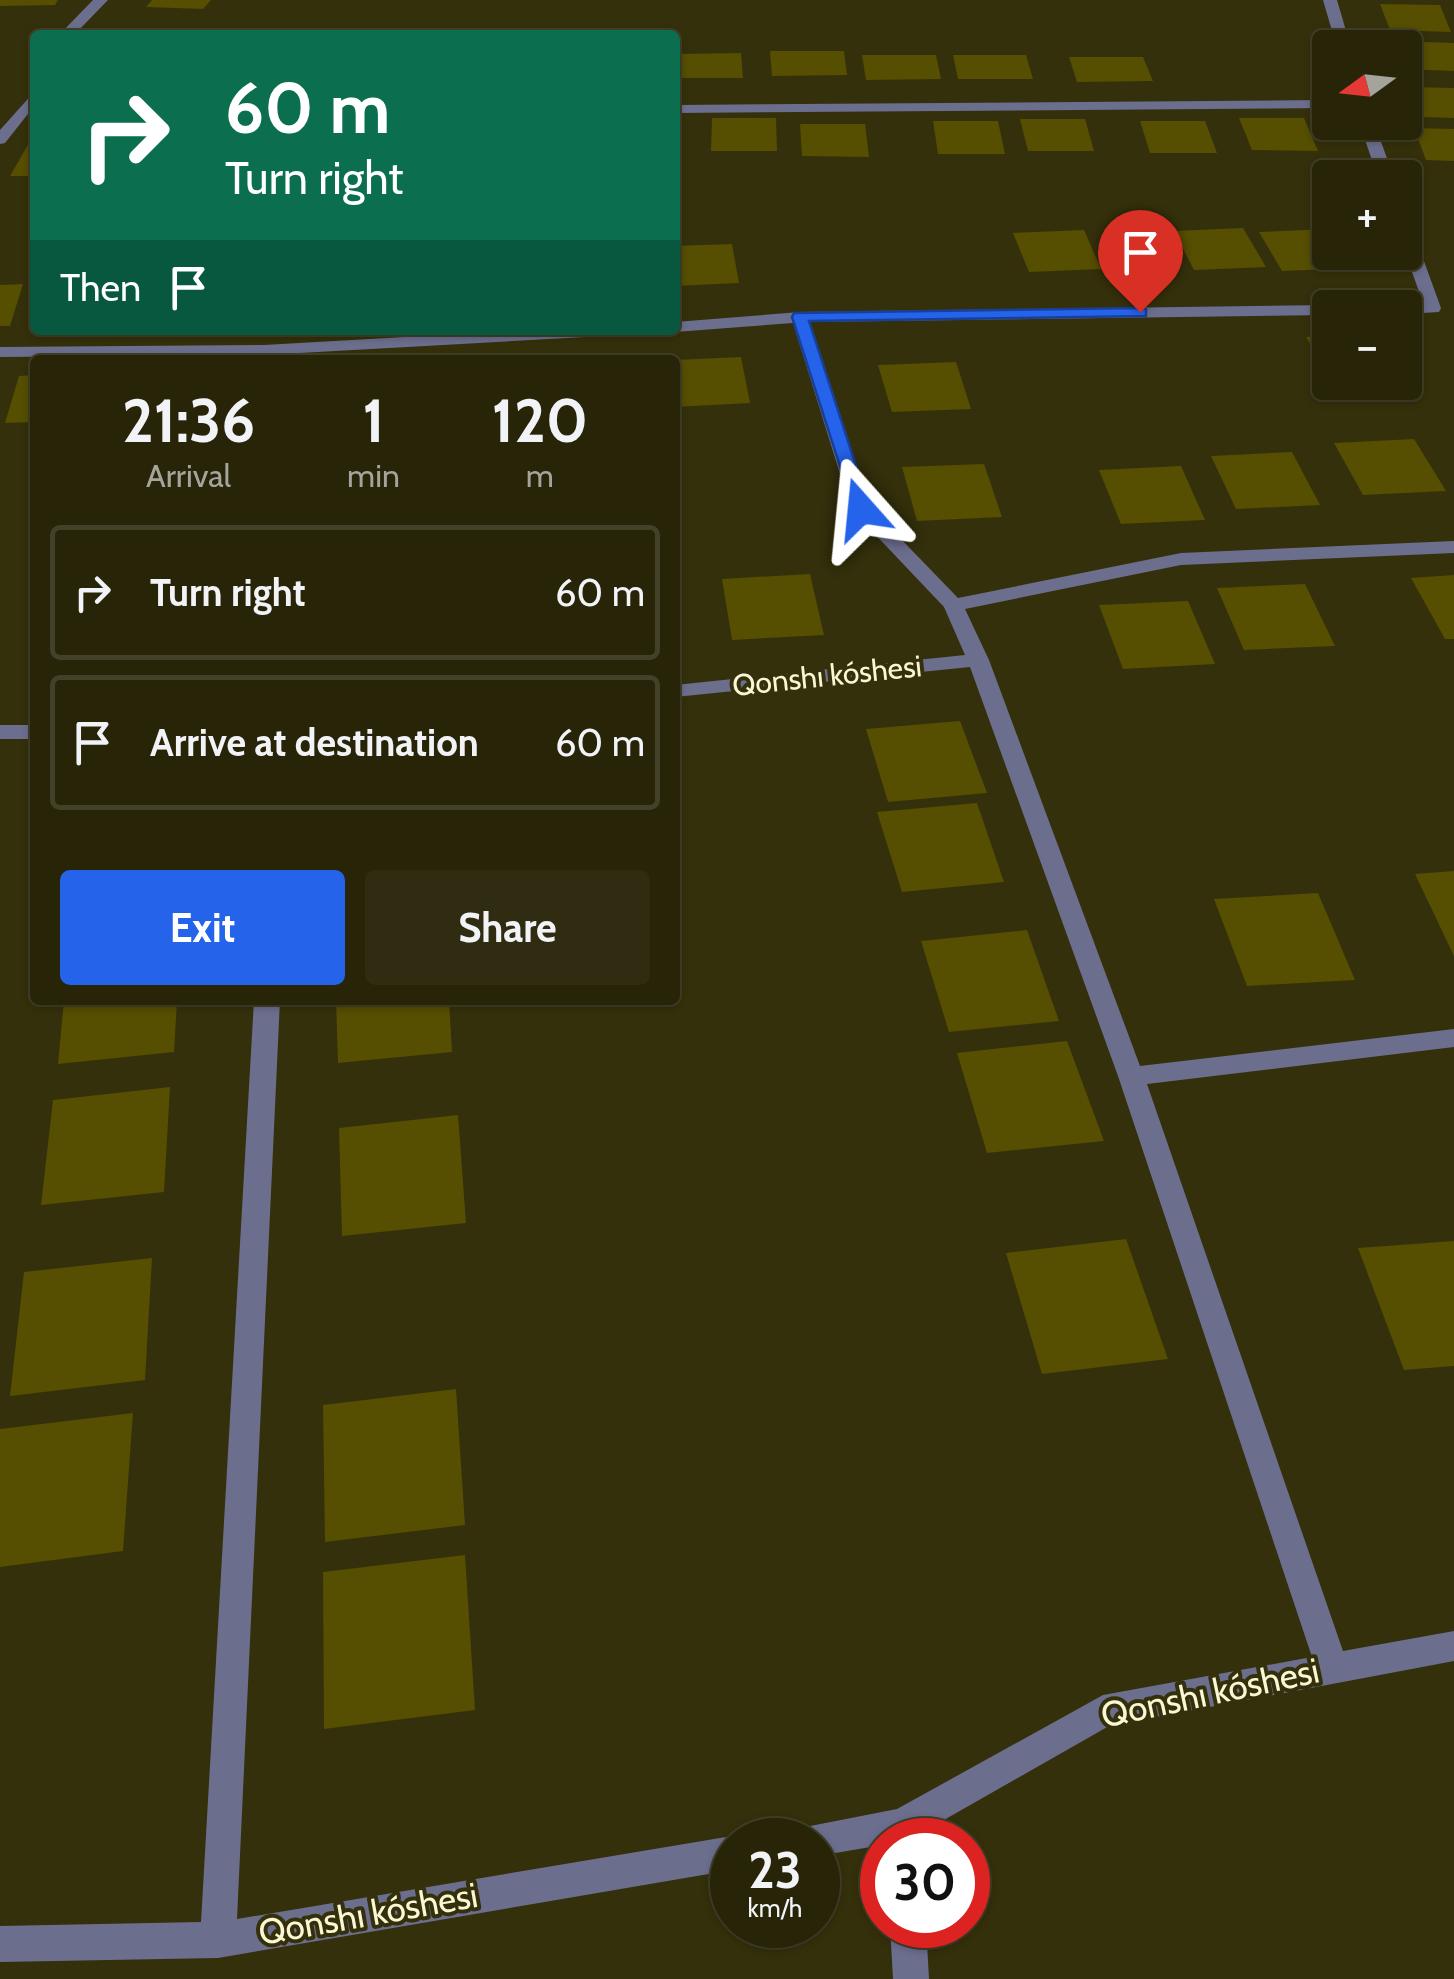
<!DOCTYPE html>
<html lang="en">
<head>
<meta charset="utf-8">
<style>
  body { margin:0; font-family:Cabin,sans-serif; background:#2f2c12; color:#f1f3f6; height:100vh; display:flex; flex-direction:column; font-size:38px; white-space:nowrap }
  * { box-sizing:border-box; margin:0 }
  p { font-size:32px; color:#a4a49c }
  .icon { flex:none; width:55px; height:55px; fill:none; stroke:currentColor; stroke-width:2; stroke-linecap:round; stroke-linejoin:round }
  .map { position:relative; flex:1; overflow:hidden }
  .details { position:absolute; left:30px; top:355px; width:650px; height:650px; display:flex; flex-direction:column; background:#272408; border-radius:10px; box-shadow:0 2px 8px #0004,0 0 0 2px #434129 }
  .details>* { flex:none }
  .top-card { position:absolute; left:30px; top:30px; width:650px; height:305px; border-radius:10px; box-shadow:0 2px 8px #0004,0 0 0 2px #434129; background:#0b6e4f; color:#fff; overflow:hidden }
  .needle { width:65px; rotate:255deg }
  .tools { position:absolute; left:1312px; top:30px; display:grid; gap:20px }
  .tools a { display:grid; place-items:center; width:110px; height:110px; border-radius:10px; background:#272408; box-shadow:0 2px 8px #0004,0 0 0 2px #434129; font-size:50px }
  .speed { position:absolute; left:710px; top:1818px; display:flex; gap:20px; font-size:50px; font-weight:700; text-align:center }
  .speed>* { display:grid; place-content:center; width:130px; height:130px; border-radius:50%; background:#272408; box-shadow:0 2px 8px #0004,0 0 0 2px #434129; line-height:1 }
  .speed small { font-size:25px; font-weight:400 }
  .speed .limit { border:15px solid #d22; background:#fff; color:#111 }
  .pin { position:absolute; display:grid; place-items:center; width:85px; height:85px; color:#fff; margin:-102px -42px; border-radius:50% 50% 50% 0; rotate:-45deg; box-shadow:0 0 10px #0007 }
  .pin .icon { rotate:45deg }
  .me { position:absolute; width:110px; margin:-55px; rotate:342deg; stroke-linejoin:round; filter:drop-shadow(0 0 8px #0008) }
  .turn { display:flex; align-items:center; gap:35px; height:210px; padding:0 30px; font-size:45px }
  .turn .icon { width:130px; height:130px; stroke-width:2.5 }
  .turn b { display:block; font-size:70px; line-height:85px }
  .then { display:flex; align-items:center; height:95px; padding:0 30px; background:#0003; gap:20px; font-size:38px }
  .eta { display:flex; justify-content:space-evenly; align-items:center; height:170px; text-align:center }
  .eta b { font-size:60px; font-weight:800; line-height:70px }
  .cta { display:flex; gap:20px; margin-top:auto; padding:20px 30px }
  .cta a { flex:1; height:115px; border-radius:10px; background:#2563eb; color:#fff; font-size:40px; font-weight:800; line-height:115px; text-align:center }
  .cta a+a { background:#2f2c12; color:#f1f3f6 }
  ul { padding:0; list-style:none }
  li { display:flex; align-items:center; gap:30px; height:135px; margin:0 20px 15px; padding:0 10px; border:5px solid #434129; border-radius:10px }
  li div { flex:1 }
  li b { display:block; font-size:38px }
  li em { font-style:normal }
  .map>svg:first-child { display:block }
  .building { fill:#564e00 }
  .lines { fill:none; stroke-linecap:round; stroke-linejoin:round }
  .minor { fill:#6c6e8e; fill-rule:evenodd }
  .route { fill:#2563eb; stroke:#184099; stroke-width:2.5 }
  .labels { text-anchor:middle; stroke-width:8; stroke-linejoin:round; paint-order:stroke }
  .street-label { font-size:30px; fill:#faf7d4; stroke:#34300b }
  .near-street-label { font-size:35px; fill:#faf7d4; stroke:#34300b }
</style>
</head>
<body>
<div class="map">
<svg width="1454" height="1979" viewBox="0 0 1454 1979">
  <rect width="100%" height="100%" fill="#34300b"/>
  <g class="building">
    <polygon points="0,0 58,0 55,5 0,6"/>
    <polygon points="152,0 211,0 203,9 146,7"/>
    <polygon points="1380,4 1440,5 1451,32 1390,30"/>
    <polygon points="1394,41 1454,43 1454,71 1405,69 1405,48 1397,48"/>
    <polygon points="770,51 844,51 847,75 772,76"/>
    <polygon points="741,53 743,78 675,78 675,54"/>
    <polygon points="862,55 936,55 941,79 866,80"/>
    <polygon points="953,55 1026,55 1033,79 958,79"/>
    <polygon points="1069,57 1143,57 1153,81 1077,82"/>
    <polygon points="1409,87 1454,88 1454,118 1420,117"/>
    <polygon points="712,118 776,118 777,151 711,151"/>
    <polygon points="1239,118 1304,118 1318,151 1252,150"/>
    <polygon points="1020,119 1085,119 1094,151 1028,151"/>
    <polygon points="933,121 998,121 1005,154 938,154"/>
    <polygon points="1140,121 1205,121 1217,153 1150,153"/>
    <polygon points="800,124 865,124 869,157 802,156"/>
    <polygon points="1414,128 1454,129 1454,161 1426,160"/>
    <polygon points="29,143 35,143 35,176 10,176"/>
    <polygon points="1243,228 1266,267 1194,270 1174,231"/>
    <polygon points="1328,229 1330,252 1343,252 1353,268 1282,271 1259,232"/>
    <polygon points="1084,230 1101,269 1029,272 1013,233"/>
    <polygon points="732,244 739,283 675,286 675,246"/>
    <polygon points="23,284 10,326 0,326 0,285"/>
    <polygon points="1330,336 1330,378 1306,337"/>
    <polygon points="741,357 750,403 675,407 675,360"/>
    <polygon points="956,362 971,409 892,412 878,365"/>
    <polygon points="35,375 35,422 5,423 19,376"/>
    <polygon points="1414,439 1446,491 1363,495 1334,443"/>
    <polygon points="1292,452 1320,505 1236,509 1211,456"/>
    <polygon points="984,464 1002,517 917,521 902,467"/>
    <polygon points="1181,466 1205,520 1121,524 1099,470"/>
    <polygon points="810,574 824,635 732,640 722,579"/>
    <polygon points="1454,575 1454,639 1445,639 1411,578"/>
    <polygon points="1305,584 1335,646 1244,650 1217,588"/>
    <polygon points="1188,601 1215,664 1123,669 1099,605"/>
    <polygon points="960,721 987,793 888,802 866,729"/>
    <polygon points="977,803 1004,882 902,892 877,812"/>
    <polygon points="1454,871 1454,956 1415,874"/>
    <polygon points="1318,893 1355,980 1247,986 1214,899"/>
    <polygon points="1027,930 1059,1021 949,1032 921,941"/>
    <polygon points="64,1000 177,1000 174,1052 58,1064"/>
    <polygon points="336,1000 449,1000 452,1052 338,1063"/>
    <polygon points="1067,1041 1104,1141 987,1153 957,1053"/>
    <polygon points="170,1087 164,1192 41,1205 53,1100"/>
    <polygon points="458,1115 466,1223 342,1236 339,1128"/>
    <polygon points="1126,1239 1168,1359 1042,1374 1006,1253"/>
    <polygon points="1454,1241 1454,1366 1404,1370 1358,1248"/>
    <polygon points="152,1258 145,1380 10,1396 24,1272"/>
    <polygon points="456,1389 465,1525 325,1542 323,1405"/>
    <polygon points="133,1413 123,1551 0,1567 0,1429"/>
    <polygon points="465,1555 475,1710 324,1729 323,1572"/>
  </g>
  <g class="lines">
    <g class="minor">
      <polygon points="93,0 108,0 74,35 59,35"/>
      <polygon points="1323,0 1337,0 1351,48 1337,48"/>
      <polygon points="35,91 35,105 5,143 0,144 0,130"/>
      <polygon points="1330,100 1330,108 675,113 675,105"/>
      <polygon points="1359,122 1374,122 1394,178 1378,178"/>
      <polygon points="1405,226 1413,231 1441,308 1439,312 1405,314 1405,308 1398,308 1423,303 1405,252"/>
      <polygon points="1330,305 1337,308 1330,308 1330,315 810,322 870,507 958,598 1181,553 1454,541 1454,553 1181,565 965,609 989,660 1140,1066 1454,1029 1454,1047 1147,1084 1343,1651 1454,1631 1454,1661 1109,1726 914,1837 882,1840 882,1845 818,1856 818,1840 794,1840 800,1828 897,1809 1103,1695 1312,1657 1118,1076 970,667 675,697 675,685 965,655 944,607 851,509 793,323 675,332 669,330 675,330 675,322 800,312"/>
      <polygon points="529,330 631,330 622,335 264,355 0,357 0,347 264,345"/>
      <rect x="0" y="725" width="35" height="14"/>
      <polygon points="254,1000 280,1000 237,1919 732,1836 742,1840 732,1840 732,1870 218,1958 0,1962 0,1926 201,1922"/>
      <polygon points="890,1925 926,1925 929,1979 893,1979"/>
    </g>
  </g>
  <polygon class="route" points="1140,308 1146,309 1146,316 809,321 870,509 855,513 792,317 794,313"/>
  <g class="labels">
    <g class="street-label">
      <text transform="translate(827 676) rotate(-6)" y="10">Qonshı kóshesi</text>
    </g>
    <g class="near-street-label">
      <text transform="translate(1210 1693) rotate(-12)" y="12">Qonshı kóshesi</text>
      <text transform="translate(368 1914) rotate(-10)" y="12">Qonshı kóshesi</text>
    </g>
  </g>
</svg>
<div class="tools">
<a><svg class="needle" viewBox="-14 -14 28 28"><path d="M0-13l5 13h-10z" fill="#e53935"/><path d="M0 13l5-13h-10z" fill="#a4a49c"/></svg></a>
<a>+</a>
<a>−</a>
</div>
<div class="speed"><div>23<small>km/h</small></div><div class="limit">30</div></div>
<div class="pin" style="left:1140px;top:312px;background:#d93025"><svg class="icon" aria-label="arrive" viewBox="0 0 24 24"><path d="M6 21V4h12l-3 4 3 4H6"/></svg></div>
<svg class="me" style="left:861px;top:509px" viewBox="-20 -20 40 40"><path d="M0-17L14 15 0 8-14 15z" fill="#2563eb" stroke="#fff" stroke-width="4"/></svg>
<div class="top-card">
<div class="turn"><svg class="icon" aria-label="right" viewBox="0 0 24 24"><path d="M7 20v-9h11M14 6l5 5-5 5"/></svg><div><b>60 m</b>Turn right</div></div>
<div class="then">Then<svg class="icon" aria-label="arrive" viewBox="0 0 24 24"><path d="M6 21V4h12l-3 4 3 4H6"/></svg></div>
</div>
<section class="details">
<div class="eta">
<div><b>21:36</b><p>Arrival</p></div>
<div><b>1</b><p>min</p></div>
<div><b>120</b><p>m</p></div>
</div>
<ul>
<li><svg class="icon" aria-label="right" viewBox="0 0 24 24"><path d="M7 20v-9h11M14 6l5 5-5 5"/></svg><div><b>Turn right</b></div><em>60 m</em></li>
<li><svg class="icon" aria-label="arrive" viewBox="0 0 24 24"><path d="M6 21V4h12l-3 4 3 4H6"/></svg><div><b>Arrive at destination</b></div><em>60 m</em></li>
</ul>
<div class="cta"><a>Exit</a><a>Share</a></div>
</section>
</div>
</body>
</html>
